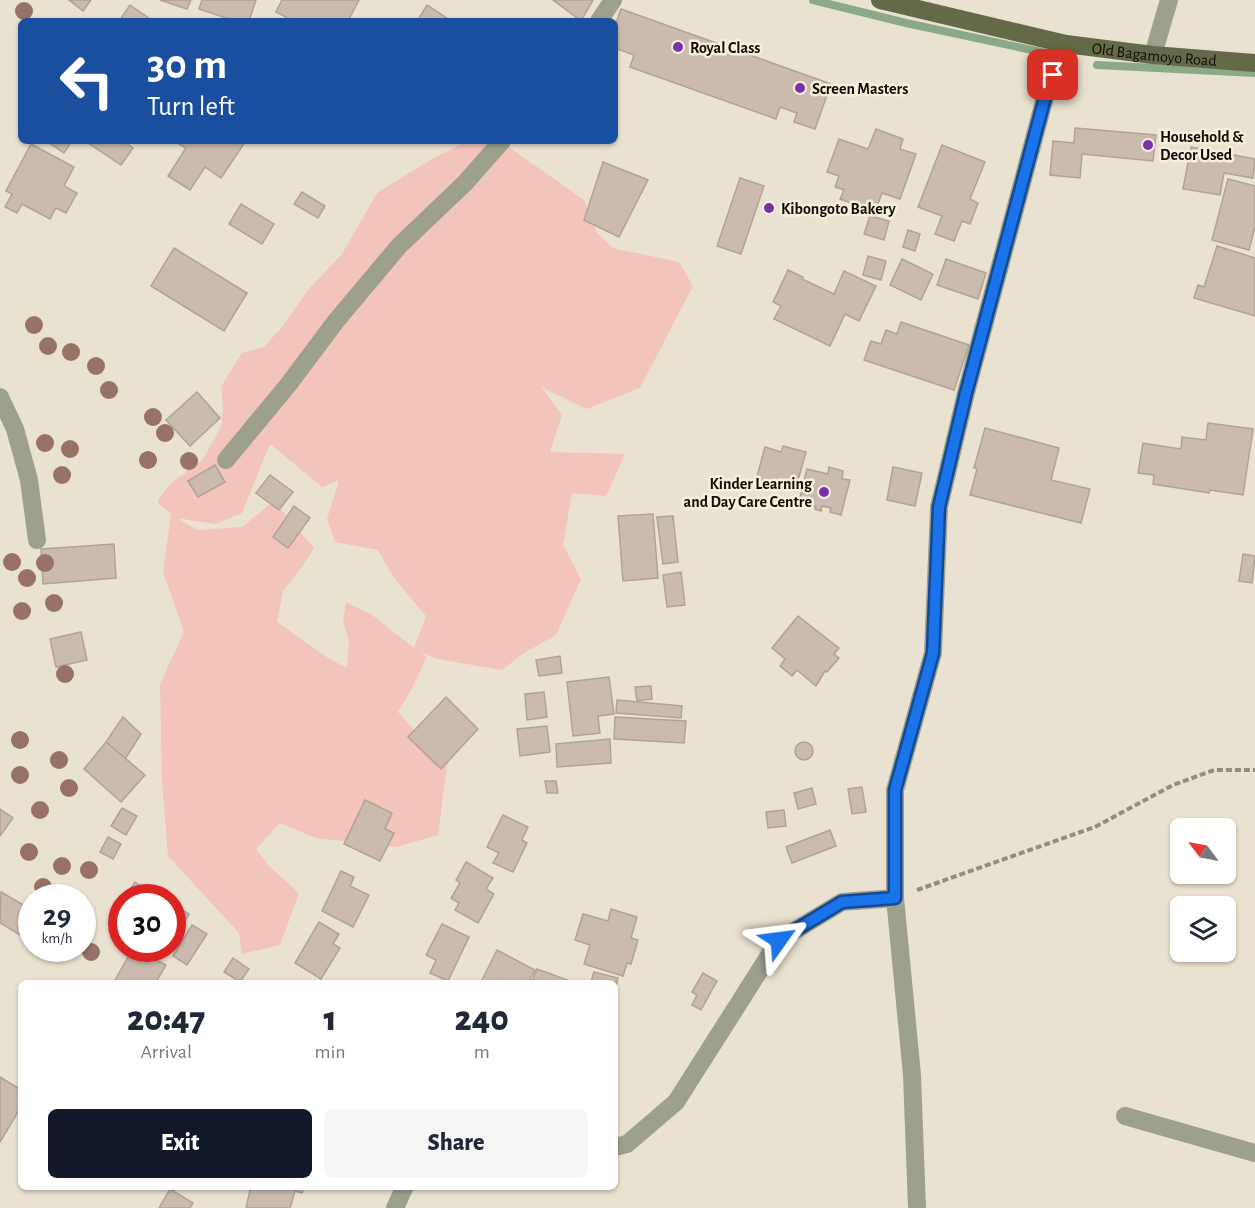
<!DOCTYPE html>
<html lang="en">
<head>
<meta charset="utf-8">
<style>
  body { margin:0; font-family:"Alegreya Sans",sans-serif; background:#f6f6f7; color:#1f2937; height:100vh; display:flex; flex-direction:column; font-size:22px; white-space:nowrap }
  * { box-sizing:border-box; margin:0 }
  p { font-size:20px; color:#747a83 }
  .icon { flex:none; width:33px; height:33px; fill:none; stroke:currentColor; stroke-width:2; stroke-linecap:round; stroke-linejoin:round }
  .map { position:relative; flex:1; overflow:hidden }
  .sheet { position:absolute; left:18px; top:980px; width:600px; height:210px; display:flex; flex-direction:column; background:#fff; border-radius:9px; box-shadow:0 2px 4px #0004 }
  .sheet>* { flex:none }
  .hud { position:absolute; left:18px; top:18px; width:600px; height:126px; border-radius:9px; box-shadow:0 2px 4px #0004; background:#1a4fa0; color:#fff; overflow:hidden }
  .needle { width:39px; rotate:302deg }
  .tools { position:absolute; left:1170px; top:818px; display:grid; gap:12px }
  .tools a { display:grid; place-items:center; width:66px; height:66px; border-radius:9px; background:#fff; box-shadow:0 2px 4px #0004; font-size:30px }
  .speed { position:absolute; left:18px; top:884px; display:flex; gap:12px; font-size:30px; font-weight:700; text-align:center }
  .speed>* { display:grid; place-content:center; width:78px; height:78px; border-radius:50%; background:#fff; box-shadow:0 2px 4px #0004; line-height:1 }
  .speed small { font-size:15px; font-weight:400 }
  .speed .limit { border:9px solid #d22; background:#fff; color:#111 }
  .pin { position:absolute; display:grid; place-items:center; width:51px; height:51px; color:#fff; margin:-26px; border-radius:12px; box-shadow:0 3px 9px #0006 }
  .me { position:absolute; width:66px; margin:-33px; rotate:59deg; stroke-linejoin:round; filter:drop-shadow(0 0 4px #0008) }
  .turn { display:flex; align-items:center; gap:21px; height:126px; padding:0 30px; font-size:27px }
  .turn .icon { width:78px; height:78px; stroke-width:2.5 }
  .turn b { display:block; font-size:42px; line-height:51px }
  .eta { display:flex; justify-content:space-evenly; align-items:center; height:102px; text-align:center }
  .eta b { font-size:36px; font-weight:800; line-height:42px }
  .cta { display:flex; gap:12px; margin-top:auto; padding:12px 30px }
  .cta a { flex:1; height:69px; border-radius:9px; background:#111827; color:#fff; font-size:24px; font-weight:800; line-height:69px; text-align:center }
  .cta a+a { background:#f6f6f7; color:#1f2937 }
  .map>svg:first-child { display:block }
  .green { fill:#f2c4ba; fill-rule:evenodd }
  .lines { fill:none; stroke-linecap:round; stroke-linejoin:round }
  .stream { stroke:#8aa986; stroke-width:8 }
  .building { fill:#cbbbaf; stroke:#b2a296; stroke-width:1.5 }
  .path { stroke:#938d7f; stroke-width:4; stroke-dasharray:6 3; stroke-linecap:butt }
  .minor { stroke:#9da08d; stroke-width:18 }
  .major { stroke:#646947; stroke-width:18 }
  .tree { fill:#987365 }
  .route-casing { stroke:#114b97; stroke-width:15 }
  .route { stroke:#1a73e8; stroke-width:10 }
  .poi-dot { fill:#7932a6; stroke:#f7efdd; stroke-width:2 }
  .labels { text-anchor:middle; stroke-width:5; stroke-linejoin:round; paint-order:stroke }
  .poi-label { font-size:16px; font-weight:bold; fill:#100d07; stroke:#f7efdd; text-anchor:start }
  .street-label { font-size:16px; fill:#100d07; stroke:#f7efdd }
</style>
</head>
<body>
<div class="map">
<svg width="1255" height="1208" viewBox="0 0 1255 1208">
  <rect width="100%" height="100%" fill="#eae2d0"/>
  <path class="green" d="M 467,141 L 500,141 L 584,200 L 597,233 L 613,248 L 679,262 L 693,286 L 640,388 L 587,409 L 541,387 L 562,415 L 550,452 L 625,454 L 606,496 L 572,493 L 563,545 L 581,579 L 556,635 L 524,653 L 502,670 L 437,659 L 419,651 L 427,657 L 411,690 L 398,712 L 447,765 L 438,835 L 396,847 L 316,838 L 280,823 L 256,849 L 269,866 L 299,893 L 280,945 L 242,954 L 239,933 L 168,856 L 162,782 L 160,684 L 184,632 L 163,572 L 171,514 L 157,502 L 169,485 L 203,459 L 221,427 L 223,411 L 221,387 L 242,353 L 264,347 L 283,326 L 307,291 L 342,254 L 377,193 L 432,159 ZM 270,444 L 322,487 L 339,480 L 327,519 L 335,542 L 378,550 L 394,578 L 426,616 L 414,648 L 371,614 L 346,602 L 343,621 L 349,642 L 347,668 L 328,658 L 277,622 L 283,591 L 302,567 L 314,548 L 274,501 L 242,527 L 197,530 L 177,518 L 215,524 L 242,513 Z"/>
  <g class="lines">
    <g class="stream">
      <polyline points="813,0 906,23 1060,56"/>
      <polyline points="1097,65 1255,73"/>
    </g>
  </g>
  <g class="building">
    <polygon points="69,0 91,0 83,11"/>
    <polygon points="160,0 191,0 187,9"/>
    <polygon points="202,0 256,0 249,21 235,21 199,9"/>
    <polygon points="282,0 359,0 348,21 293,21 276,12"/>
    <polygon points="553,0 593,0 581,21"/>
    <polygon points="130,5 153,21 119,21"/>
    <polygon points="427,5 450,20 449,21 417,21"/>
    <polygon points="621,9 831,84 815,129 794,122 797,113 780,107 776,119 630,67 634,55 615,48 615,26"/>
    <polygon points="1075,128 1156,135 1153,161 1082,154 1080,178 1050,175 1053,141 1074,143"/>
    <polygon points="876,129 903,139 900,149 916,154 900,199 882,193 875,212 840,199 844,190 835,187 839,176 827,172 839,139 868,149"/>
    <polygon points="46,141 72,141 64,153"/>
    <polygon points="85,141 123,141 133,148 121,165"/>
    <polygon points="174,141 244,141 245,142 221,178 205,167 190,190 168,176 186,148"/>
    <polygon points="31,144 74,167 64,186 77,193 66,213 56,208 50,219 22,204 17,213 5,207 12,194 6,191"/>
    <polygon points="942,145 985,162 970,199 978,203 970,224 962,221 954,241 935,234 942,216 918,207"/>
    <polygon points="1191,147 1255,159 1253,178 1224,173 1220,195 1183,189"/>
    <polygon points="603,162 648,180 619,237 584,220"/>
    <polygon points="740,178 764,186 741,254 717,246"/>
    <polygon points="1228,179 1255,186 1255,227 1249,250 1212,240"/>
    <polygon points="302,192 325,206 318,218 294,204"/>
    <polygon points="241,204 274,224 262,244 229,224"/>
    <polygon points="870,216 889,221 884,240 864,234"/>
    <polygon points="908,230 920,234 915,251 903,247"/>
    <polygon points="1217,246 1255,258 1255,316 1194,298 1198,285 1204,287"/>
    <polygon points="174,248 247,293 224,331 151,286"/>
    <polygon points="868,256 886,261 881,280 863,275"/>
    <polygon points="902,259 933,274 921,300 890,285"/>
    <polygon points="946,259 986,273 978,299 937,285"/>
    <polygon points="788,270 803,277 802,279 834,294 844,271 876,286 859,321 845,314 830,346 774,319 781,306 773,302"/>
    <polygon points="901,322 969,345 954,390 864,360 871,341 881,344 886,330 897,334"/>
    <polygon points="197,392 220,418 190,446 166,420"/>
    <polygon points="1208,423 1253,429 1243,495 1210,490 1209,493 1153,484 1154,475 1138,473 1143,443 1181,449 1182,437 1206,440"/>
    <polygon points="985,428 1059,448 1051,480 1090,489 1081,523 970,495 977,469 974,468"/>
    <polygon points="783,446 806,452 795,491 756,480 765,447 781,452"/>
    <polygon points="215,465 225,482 198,497 188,481"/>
    <polygon points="829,467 843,471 842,479 850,480 841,515 830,512 831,508 822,506 821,511 815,509 816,507 805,504 804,508 798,506 807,469 828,474"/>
    <polygon points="893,467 922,473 915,506 887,500"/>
    <polygon points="270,475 293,492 279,510 256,493"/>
    <polygon points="294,506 310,518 288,548 273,537"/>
    <polygon points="653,514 658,578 623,581 618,516"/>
    <polygon points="673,516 678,562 663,564 657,517"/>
    <polygon points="114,544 116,578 43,584 41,549"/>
    <polygon points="1243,554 1255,556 1252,583 1239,581"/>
    <polygon points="681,572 685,605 667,607 663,575"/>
    <polygon points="798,616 839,648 834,654 839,658 827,672 825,671 816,686 797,670 792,676 780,666 785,659 772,648"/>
    <polygon points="81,632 87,660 56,667 50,639"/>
    <polygon points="560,656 562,673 539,676 536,660"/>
    <polygon points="609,677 614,714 598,716 600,733 573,736 567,682"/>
    <polygon points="651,686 652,699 637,701 635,687"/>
    <polygon points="544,692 547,717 527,720 525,694"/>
    <polygon points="446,697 478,729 441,769 408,737"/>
    <polygon points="617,700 682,706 681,718 616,713"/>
    <polygon points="123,717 141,734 125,759 106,742"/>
    <polygon points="615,717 686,721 684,743 614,739"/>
    <polygon points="547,726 550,752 520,756 517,729"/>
    <polygon points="610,739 611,763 557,767 556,744"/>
    <polygon points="106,742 145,775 121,802 84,769"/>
    <circle cx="804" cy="751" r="9"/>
    <polygon points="545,781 556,781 558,793 547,793"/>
    <polygon points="862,787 866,812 852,814 848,789"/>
    <polygon points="812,788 816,804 798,809 794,793"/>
    <polygon points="365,800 392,813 385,829 394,833 380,861 344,844"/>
    <polygon points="122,808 137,816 126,835 111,826"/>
    <polygon points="0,809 13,818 0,836"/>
    <polygon points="784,810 786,826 768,828 766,812"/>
    <polygon points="503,815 528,827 522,840 527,843 513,872 493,863 499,853 487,847"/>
    <polygon points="830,830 836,846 792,863 786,847"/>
    <polygon points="108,837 121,844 113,859 100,852"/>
    <polygon points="466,862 493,878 486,889 494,894 478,923 455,910 459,903 451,898 460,883 456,880"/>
    <polygon points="341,871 354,877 350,886 369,895 353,927 322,911"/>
    <polygon points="135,882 157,897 125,897"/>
    <polygon points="1,892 32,910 32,942 0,923"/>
    <polygon points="180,909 189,914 183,924 174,919"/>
    <polygon points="611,909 637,917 631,938 638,940 631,964 627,963 623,976 584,964 590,945 575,940 583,914 608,921"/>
    <polygon points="319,922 339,934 333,944 340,948 321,979 295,963"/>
    <polygon points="442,924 469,937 448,981 430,973 436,960 426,955"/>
    <polygon points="192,925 207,934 187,965 173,956"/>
    <polygon points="133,948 166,965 156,982 114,982"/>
    <polygon points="497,950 535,970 529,982 481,982"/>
    <polygon points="233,958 249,969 240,982 224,972"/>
    <polygon points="537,969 573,982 532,982"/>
    <polygon points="594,972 618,978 615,990 615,982 591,982"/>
    <polygon points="703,973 717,981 701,1010 692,1005 697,995 692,992"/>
    <polygon points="0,1077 21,1090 21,1107 0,1142"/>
    <polygon points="251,1186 304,1186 302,1193 295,1191 290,1208 246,1208"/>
    <polygon points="170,1189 193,1203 190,1208 159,1208"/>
  </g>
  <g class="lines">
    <polyline class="path" points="917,890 1095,827 1173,785 1214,770 1255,770"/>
    <g class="minor">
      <polyline points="599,21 613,0"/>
      <polyline points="1153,55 1169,0"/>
      <polyline points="0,397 15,429 29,480 37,540"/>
      <polyline points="226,460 288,385 336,321 399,246 465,183 502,141"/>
      <polyline points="1125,1116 1255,1153"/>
      <polyline points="615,1147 627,1144 676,1102 779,940 842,902 895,898"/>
      <polyline points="395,1208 405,1186"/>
      <polyline points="917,1208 912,1075 895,898 895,790 933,653 939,507 966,393 1047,90 1066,44"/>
    </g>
    <path class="major" id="s1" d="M 880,0 L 1066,44 L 1153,55 L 1255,63"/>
  </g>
  <g class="tree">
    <circle cx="24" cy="11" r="9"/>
    <circle cx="34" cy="325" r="9"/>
    <circle cx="48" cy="346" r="9"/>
    <circle cx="71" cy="352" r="9"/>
    <circle cx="96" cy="366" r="9"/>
    <circle cx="109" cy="390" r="9"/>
    <circle cx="153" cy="417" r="9"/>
    <circle cx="165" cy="433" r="9"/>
    <circle cx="45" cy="443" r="9"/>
    <circle cx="70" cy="449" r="9"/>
    <circle cx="148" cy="460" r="9"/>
    <circle cx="189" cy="461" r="9"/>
    <circle cx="62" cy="475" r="9"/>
    <circle cx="12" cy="562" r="9"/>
    <circle cx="45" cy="563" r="9"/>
    <circle cx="27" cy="578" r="9"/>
    <circle cx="54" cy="603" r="9"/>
    <circle cx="22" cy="611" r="9"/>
    <circle cx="65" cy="674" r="9"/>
    <circle cx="20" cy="740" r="9"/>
    <circle cx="59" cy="760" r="9"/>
    <circle cx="20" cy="775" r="9"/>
    <circle cx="69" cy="788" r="9"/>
    <circle cx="40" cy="810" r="9"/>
    <circle cx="29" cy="852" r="9"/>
    <circle cx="62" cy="866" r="9"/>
    <circle cx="89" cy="870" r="9"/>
    <circle cx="43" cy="887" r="9"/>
    <circle cx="91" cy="952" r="9"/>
  </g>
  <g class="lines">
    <g class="route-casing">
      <polyline id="route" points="779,940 842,902 895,898 895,790 933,653 939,507 966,393 1047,90 1053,75"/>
    </g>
    <use href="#route" class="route"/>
  </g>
  <g class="poi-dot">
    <circle cx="678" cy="47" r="6"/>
    <circle cx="800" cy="88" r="6"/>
    <circle cx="1148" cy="145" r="6"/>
    <circle cx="769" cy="208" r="6"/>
    <circle cx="824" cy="492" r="6"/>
  </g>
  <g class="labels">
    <g class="poi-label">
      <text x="690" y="53">Royal Class</text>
      <text x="812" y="94">Screen Masters</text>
      <text x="1160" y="142">Household &amp;<tspan x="1160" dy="18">Decor Used</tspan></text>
      <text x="781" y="214">Kibongoto Bakery</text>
      <text x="812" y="489" text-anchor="end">Kinder Learning<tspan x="812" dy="18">and Day Care Centre</tspan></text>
    </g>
    <g class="street-label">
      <text dy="6" stroke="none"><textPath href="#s1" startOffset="280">Old Bagamoyo Road</textPath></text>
    </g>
  </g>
</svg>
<div class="tools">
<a><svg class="needle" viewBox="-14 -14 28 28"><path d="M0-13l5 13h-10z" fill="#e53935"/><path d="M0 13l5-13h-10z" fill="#747a83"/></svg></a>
<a><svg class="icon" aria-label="layers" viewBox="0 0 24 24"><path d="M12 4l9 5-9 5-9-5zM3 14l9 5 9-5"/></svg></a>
</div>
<div class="speed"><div>29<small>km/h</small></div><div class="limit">30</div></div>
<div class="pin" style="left:1053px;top:75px;background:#d93025"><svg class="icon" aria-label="arrive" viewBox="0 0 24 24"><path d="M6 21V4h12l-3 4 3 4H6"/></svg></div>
<svg class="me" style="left:779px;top:940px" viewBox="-20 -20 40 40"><path d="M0-17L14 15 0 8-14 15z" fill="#1a73e8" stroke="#fff" stroke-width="4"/></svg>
<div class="hud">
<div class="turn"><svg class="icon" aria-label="left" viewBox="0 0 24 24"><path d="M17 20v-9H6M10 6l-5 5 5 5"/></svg><div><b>30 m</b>Turn left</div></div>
</div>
<section class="sheet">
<div class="eta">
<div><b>20:47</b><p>Arrival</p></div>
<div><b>1</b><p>min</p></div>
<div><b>240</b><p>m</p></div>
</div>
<div class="cta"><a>Exit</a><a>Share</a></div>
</section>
</div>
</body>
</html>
